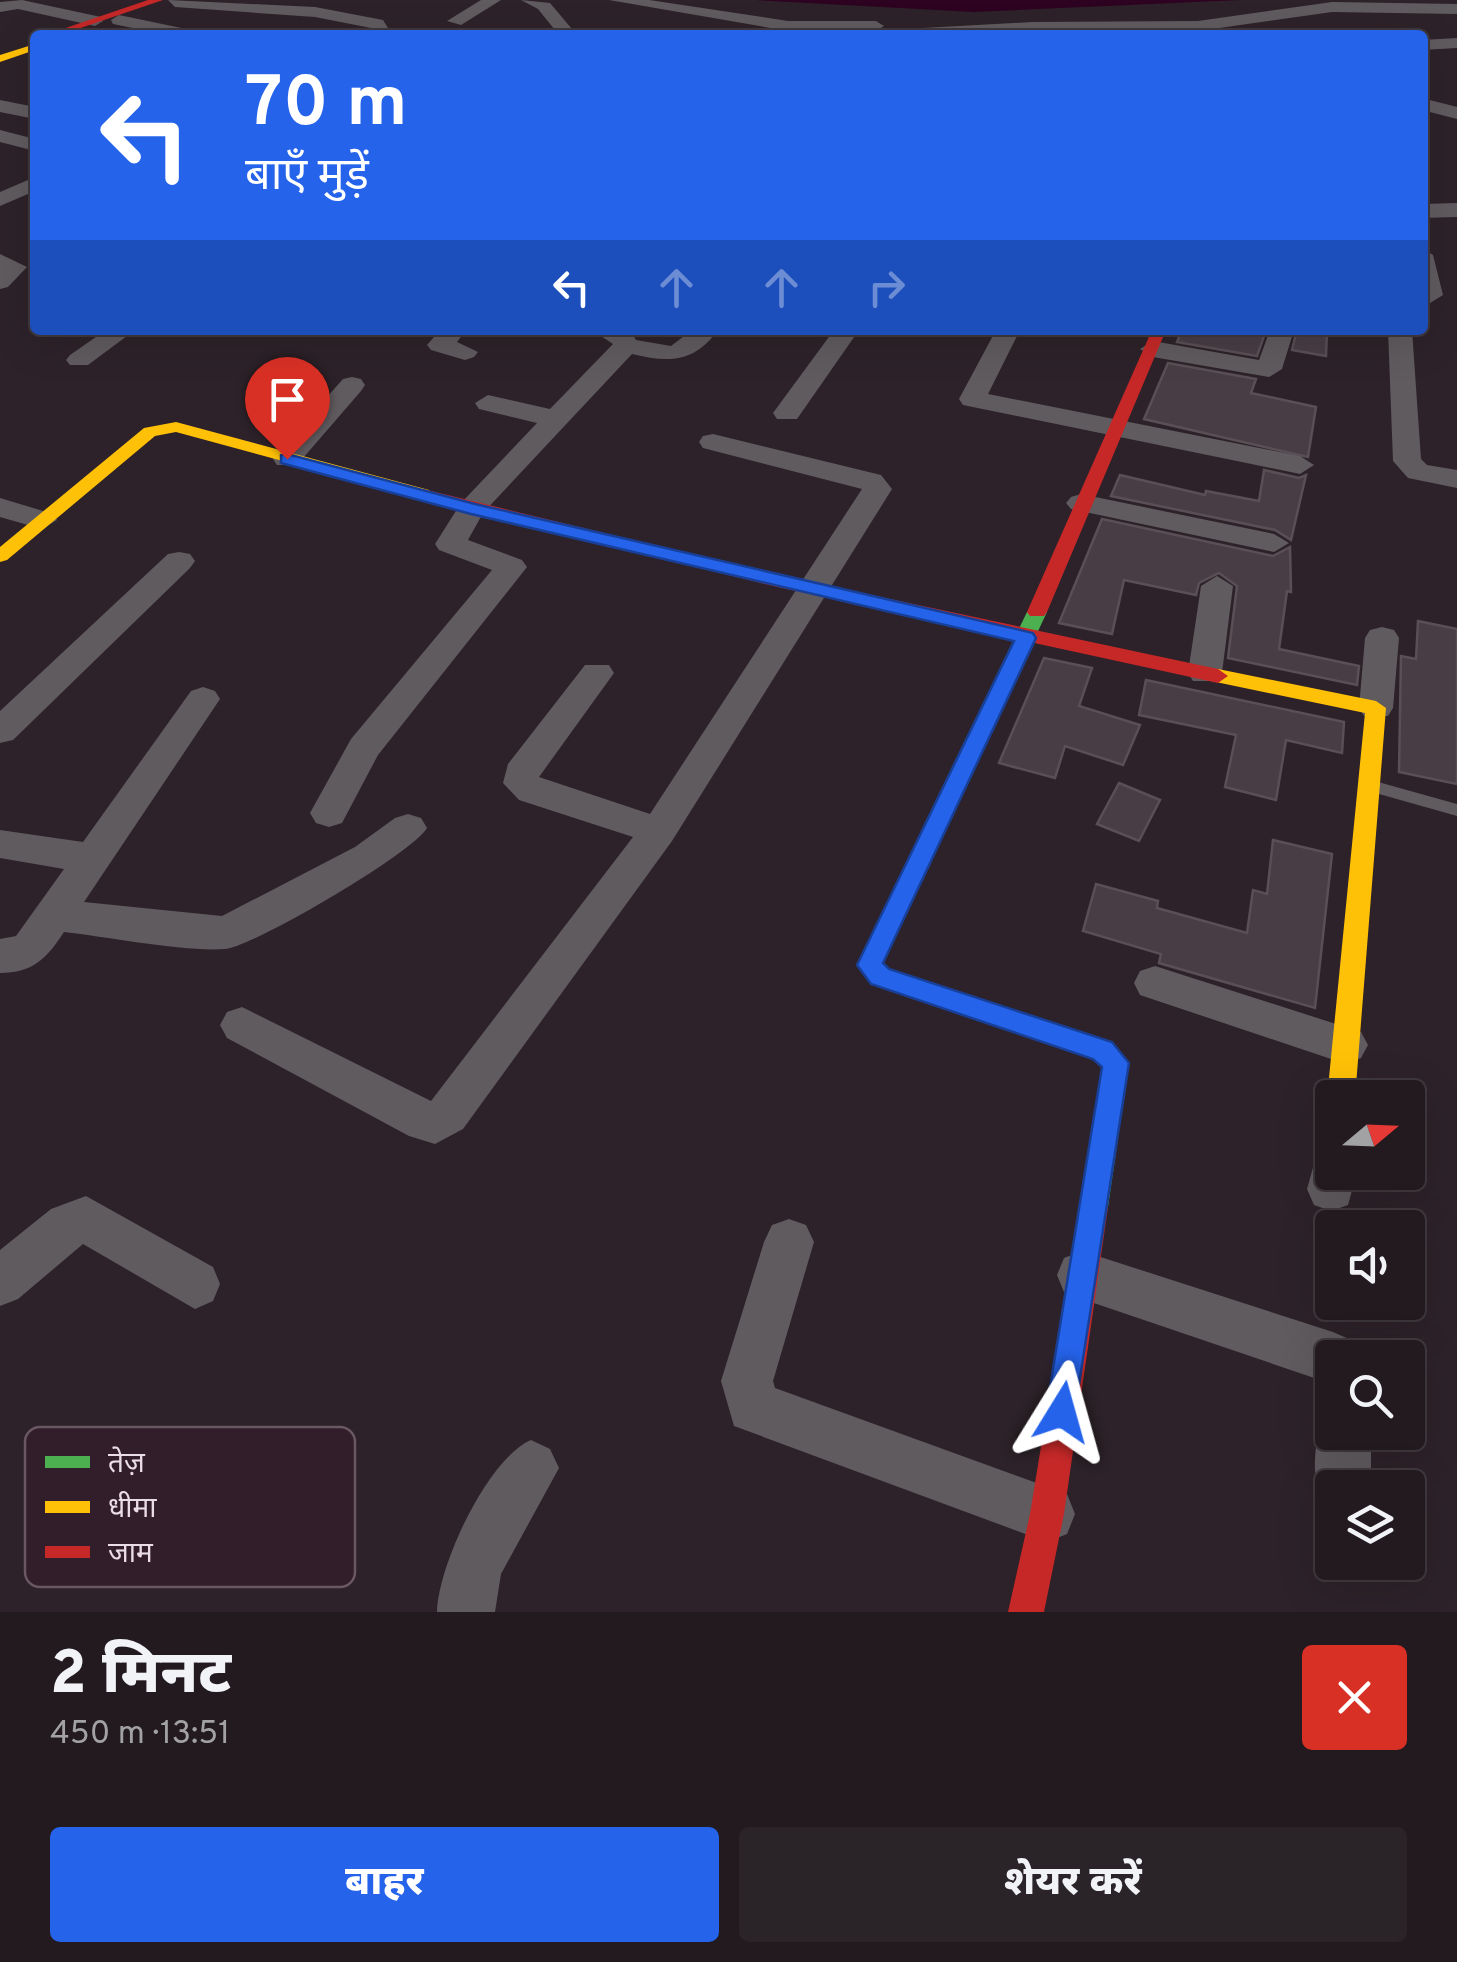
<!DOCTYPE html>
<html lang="hi">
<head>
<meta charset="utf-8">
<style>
  body { margin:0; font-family:Overpass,"Noto Sans Devanagari",sans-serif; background:#2a2328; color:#f1f3f6; height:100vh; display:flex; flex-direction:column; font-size:38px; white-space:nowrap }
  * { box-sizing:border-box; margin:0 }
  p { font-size:32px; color:#a2a1a4 }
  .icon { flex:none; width:55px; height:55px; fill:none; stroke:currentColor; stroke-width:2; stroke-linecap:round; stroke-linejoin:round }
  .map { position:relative; height:1612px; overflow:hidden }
  .details { display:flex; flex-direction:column; background:#221a1f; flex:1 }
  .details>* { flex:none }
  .hud { position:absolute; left:30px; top:30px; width:1398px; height:305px; border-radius:10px; box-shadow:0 10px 40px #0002,0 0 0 2px #3f383d; background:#2563eb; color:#fff; overflow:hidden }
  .needle { width:65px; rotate:71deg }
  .buttons { position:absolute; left:1315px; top:1080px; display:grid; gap:20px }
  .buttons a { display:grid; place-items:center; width:110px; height:110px; border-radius:10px; background:#221a1f; box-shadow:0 10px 40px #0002,0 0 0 2px #3f383d; font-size:50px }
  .pin { position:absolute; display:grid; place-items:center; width:85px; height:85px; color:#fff; margin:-102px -42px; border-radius:50% 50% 50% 0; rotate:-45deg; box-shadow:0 0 10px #0007 }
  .pin .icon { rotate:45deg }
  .me { position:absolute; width:110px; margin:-55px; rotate:8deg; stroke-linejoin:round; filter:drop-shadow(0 0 8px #0008) }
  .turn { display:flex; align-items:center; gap:35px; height:210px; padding:0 50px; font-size:45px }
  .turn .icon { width:130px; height:130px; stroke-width:2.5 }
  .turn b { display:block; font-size:70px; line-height:85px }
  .lanes { display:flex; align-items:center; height:95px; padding:0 50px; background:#0003; justify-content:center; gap:50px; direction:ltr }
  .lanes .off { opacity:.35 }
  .round { display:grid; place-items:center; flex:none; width:105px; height:105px; border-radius:10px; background:#2a2328 }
  .head { display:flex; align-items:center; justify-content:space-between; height:170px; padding:0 50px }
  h1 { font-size:60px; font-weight:800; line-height:75px }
  .action { display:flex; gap:20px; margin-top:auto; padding:20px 50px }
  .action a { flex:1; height:115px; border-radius:10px; background:#2563eb; color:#fff; font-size:40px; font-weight:800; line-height:115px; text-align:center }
  .action a+a { background:#2a2328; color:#f1f3f6 }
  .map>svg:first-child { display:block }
  .water { fill:#2d0321 }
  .building { fill:#483d44; stroke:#594f55; stroke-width:2.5 }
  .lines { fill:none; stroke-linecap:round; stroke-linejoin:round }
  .lane { fill:#605b5f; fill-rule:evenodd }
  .street { fill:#605b5f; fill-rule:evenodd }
  .fast { fill:#4caf50; fill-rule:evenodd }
  .slow { fill:#ffc107; fill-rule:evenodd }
  .jam { fill:#c62828; fill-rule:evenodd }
  .route { fill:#2563eb; stroke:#184099; stroke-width:2.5 }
  .key { fill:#311e2a; stroke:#695762; stroke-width:2.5 }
  .key-label { font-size:28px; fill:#ebdde5 }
</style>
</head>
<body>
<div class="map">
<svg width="1457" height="1612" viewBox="0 0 1457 1612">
  <rect width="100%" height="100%" fill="#2d2229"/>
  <polygon class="water" points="755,0 1241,0 974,12"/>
  <g class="building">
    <polygon points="1182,330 1218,335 1219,330 1266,330 1257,356 1177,342"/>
    <polygon points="1297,330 1327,330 1326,356 1292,350"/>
    <polygon points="1168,363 1256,379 1251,393 1316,407 1308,457 1144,419"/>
    <polygon points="1264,470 1299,478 1306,475 1291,540 1275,530 1111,496 1120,475 1205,495 1206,491 1259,501"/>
    <polygon points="1102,519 1273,556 1290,547 1291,592 1287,591 1279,649 1359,666 1357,685 1228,658 1237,586 1219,573 1199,583 1196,595 1124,580 1112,634 1059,623"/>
    <polygon points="1418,621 1457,629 1457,784 1399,772 1401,656 1416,659"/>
    <polygon points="1044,658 1092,668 1079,706 1140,725 1123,765 1065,746 1055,778 999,763"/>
    <polygon points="1146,680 1344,722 1342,753 1286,740 1276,800 1225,787 1236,735 1139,715"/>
    <polygon points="1119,783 1160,800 1139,841 1097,824"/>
    <polygon points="1273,840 1332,854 1315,1008 1159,963 1161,954 1083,931 1096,884 1158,901 1157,908 1247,933 1253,890 1267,894"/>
  </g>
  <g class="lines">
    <polygon class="lane" points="1371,780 1457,804 1457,816 1365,790 1362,786"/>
    <g class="street">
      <polygon points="22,0 101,17 103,21 95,26 18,9 0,12 0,2"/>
      <polygon points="168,0 315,7 383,20 388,28 383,35 365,35 371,28 315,17 175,7"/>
      <polygon points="481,0 501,0 461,25 447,21"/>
      <polygon points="521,0 550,3 577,35 559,35 538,9"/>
      <polygon points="609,0 649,0 788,21 876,21 884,26 876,31 788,31"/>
      <polygon points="1332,2 1457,4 1457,14 1332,12 1198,31 877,35 886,30 1032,22 1198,21"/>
      <polygon points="119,15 191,30 200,35 167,35 113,24 111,20"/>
      <polygon points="1457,38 1457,48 1422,50 1422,40"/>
      <polygon points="1422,98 1457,107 1457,119 1422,110"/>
      <polygon points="0,100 35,107 35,119 0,112"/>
      <polygon points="0,130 35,139 35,151 0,142"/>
      <polygon points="35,177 35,191 0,206 0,192"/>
      <polygon points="1457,203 1457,217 1422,218 1422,204"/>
      <polygon points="1422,248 1433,255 1443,295 1422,308"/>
      <polygon points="0,254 27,267 8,287 0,289"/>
      <polygon points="106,330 135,330 88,365 70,365 66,360 70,355"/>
      <polygon points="440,330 466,330 457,342 478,352 474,357 465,360 431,350 427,345"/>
      <path d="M 592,330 L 630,330 L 636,340 L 671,346 L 692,330 L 718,330 C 694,363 669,363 632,354 L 483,513 L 468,540 L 522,560 L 527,567 L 378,755 L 342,823 L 329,827 L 316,823 L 310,813 L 351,739 L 492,570 L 439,550 L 435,544 L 461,503 L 537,423 L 479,409 L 475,403 L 488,395 L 550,409 L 613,344 Z"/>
      <polygon points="834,330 859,330 797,419 777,419 773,413"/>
      <polygon points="996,330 1020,330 988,394 1300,456 1314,465 1300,474 963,405 959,399"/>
      <polygon points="1270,330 1294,330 1282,369 1269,377 1153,357 1140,349 1153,341 1259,360"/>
      <polygon points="1388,330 1412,330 1421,459 1427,465 1457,470 1457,488 1408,478 1393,461"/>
      <polygon points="352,377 361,379 365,385 361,391 297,465 277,465 273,459 277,453 343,379"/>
      <polygon points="713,434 881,475 892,489 672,841 463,1129 435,1144 409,1136 227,1038 220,1025 227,1012 242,1007 431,1101 633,837 519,800 503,783 508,764 585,665 609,665 614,673 539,777 650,814 862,489 703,448 699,442 703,436"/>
      <polygon points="1081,494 1274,534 1289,543 1274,552 1071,509 1066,503 1071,497"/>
      <polygon points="0,498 53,514 57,520 42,529 0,517"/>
      <polygon points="179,552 190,554 195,561 190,568 13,740 0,743 0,711 168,554"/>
      <polygon points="1217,576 1233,586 1222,673 1217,681 1193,681 1188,673 1201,586"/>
      <polygon points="1382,627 1394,630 1399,638 1393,708 1388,716 1364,716 1359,708 1365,638 1370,630"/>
      <path d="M 203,687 L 215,691 L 220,699 L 84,902 L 222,916 L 355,847 L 395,818 L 408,814 L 421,818 L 427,828 C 413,853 253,947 225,949 C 184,952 109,937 64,932 C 47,958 33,973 0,973 L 0,939 L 16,936 L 64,869 L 0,858 L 0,830 L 83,842 L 191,691 Z"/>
      <polygon points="1155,966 1361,1032 1368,1045 1361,1058 1346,1064 1140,995 1134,983 1140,971"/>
      <polygon points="1332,1150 1332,1172 1357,1172 1348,1205 1331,1211 1314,1205 1307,1189 1316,1157"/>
      <polygon points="86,1196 213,1267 220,1284 213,1301 195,1309 83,1244 18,1299 0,1306 0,1250 51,1209"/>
      <polygon points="789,1219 806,1225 814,1242 773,1381 775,1388 1067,1494 1075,1514 1067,1534 1047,1542 734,1426 721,1381 764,1242 772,1225"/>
      <polygon points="1082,1251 1333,1332 1351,1340 1359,1358 1332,1358 1332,1384 1082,1299 1064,1292 1057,1275 1064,1258"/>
      <path d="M 1332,1410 L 1332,1432 L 1371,1432 L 1371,1488 L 1332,1488 L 1332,1511 L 1323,1508 C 1311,1478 1313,1442 1325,1413 Z"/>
      <path d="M 531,1440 L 550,1449 L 559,1468 L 501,1574 L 495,1612 L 437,1612 C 438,1565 488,1458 531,1440 Z"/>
    </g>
    <polygon class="fast" points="1037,606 1047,612 883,963 889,970 1111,1042 1129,1063 1108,1207 1104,1217 1094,1221 1084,1217 1080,1207 1102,1067 1093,1058 871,984 857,965 1027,612"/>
    <g class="slow">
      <polygon points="35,44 35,50 0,62 0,55"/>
      <polygon points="176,422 429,490 432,494 423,499 176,432 155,436 7,560 0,562 0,547 144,428"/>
      <polygon points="1218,669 1376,701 1386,708 1355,1098 1332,1098 1332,1107 1327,1098 1365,713 1211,681 1208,676 1211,671"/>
    </g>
    <g class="jam">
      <polygon points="148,0 163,0 60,35 45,35"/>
      <polygon points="1152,330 1166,330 1047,612 1044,616 1030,616 1027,612"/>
      <polygon points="423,489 773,574 1218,669 1228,676 1218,683 773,586 417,498 417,490"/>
      <polygon points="1094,1193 1104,1197 1108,1207 1064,1514 1044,1612 1008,1612 1030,1514 1080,1207 1084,1197"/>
    </g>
  </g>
  <polygon class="route" points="287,454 475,504 1033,633 1036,638 883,963 889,969 1112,1042 1129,1063 1073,1423 1062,1428 1051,1423 1046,1412 1102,1067 1093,1059 871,984 857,965 1014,641 471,514 281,463 281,455"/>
  <rect x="25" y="1427" width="330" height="160" rx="15" class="key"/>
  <rect x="45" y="1456" width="45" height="12" fill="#4caf50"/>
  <rect x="45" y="1501" width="45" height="12" fill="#ffc107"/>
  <rect x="45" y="1546" width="45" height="12" fill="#c62828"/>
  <g class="key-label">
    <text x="108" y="1472">तेज़</text>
    <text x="108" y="1517">धीमा</text>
    <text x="108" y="1562">जाम</text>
  </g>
</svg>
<div class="buttons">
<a><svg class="needle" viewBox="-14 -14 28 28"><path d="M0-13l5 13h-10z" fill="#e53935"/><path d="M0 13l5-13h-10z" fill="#a2a1a4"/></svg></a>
<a><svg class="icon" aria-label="sound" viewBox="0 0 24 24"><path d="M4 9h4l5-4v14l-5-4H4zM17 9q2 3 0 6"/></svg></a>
<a><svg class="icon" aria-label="search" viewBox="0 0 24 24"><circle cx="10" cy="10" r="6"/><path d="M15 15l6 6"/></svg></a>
<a><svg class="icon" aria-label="layers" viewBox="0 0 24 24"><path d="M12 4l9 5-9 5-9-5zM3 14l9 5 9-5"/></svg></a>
</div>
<div class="pin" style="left:287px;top:459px;background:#d93025"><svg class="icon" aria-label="arrive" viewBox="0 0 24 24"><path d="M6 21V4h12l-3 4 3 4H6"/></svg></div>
<svg class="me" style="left:1062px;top:1412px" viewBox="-20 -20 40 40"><path d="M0-17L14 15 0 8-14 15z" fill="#2563eb" stroke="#fff" stroke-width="4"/></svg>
<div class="hud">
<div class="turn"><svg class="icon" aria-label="left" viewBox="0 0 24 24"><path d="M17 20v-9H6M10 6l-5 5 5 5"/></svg><div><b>70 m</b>बाएँ मुड़ें</div></div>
<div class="lanes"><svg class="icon" aria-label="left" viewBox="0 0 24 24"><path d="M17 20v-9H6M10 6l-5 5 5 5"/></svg><svg class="icon off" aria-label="ahead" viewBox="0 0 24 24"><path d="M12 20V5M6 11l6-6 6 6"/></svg><svg class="icon off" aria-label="ahead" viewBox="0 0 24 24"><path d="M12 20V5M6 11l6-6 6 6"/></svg><svg class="icon off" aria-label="right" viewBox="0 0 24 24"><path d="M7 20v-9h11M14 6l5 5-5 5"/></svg></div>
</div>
</div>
<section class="details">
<div class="head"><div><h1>2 मिनट</h1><p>450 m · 13:51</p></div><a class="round" style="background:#d93025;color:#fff"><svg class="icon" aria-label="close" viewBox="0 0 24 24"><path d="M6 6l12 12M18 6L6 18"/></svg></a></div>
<div class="action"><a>बाहर</a><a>शेयर करें</a></div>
</section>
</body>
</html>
